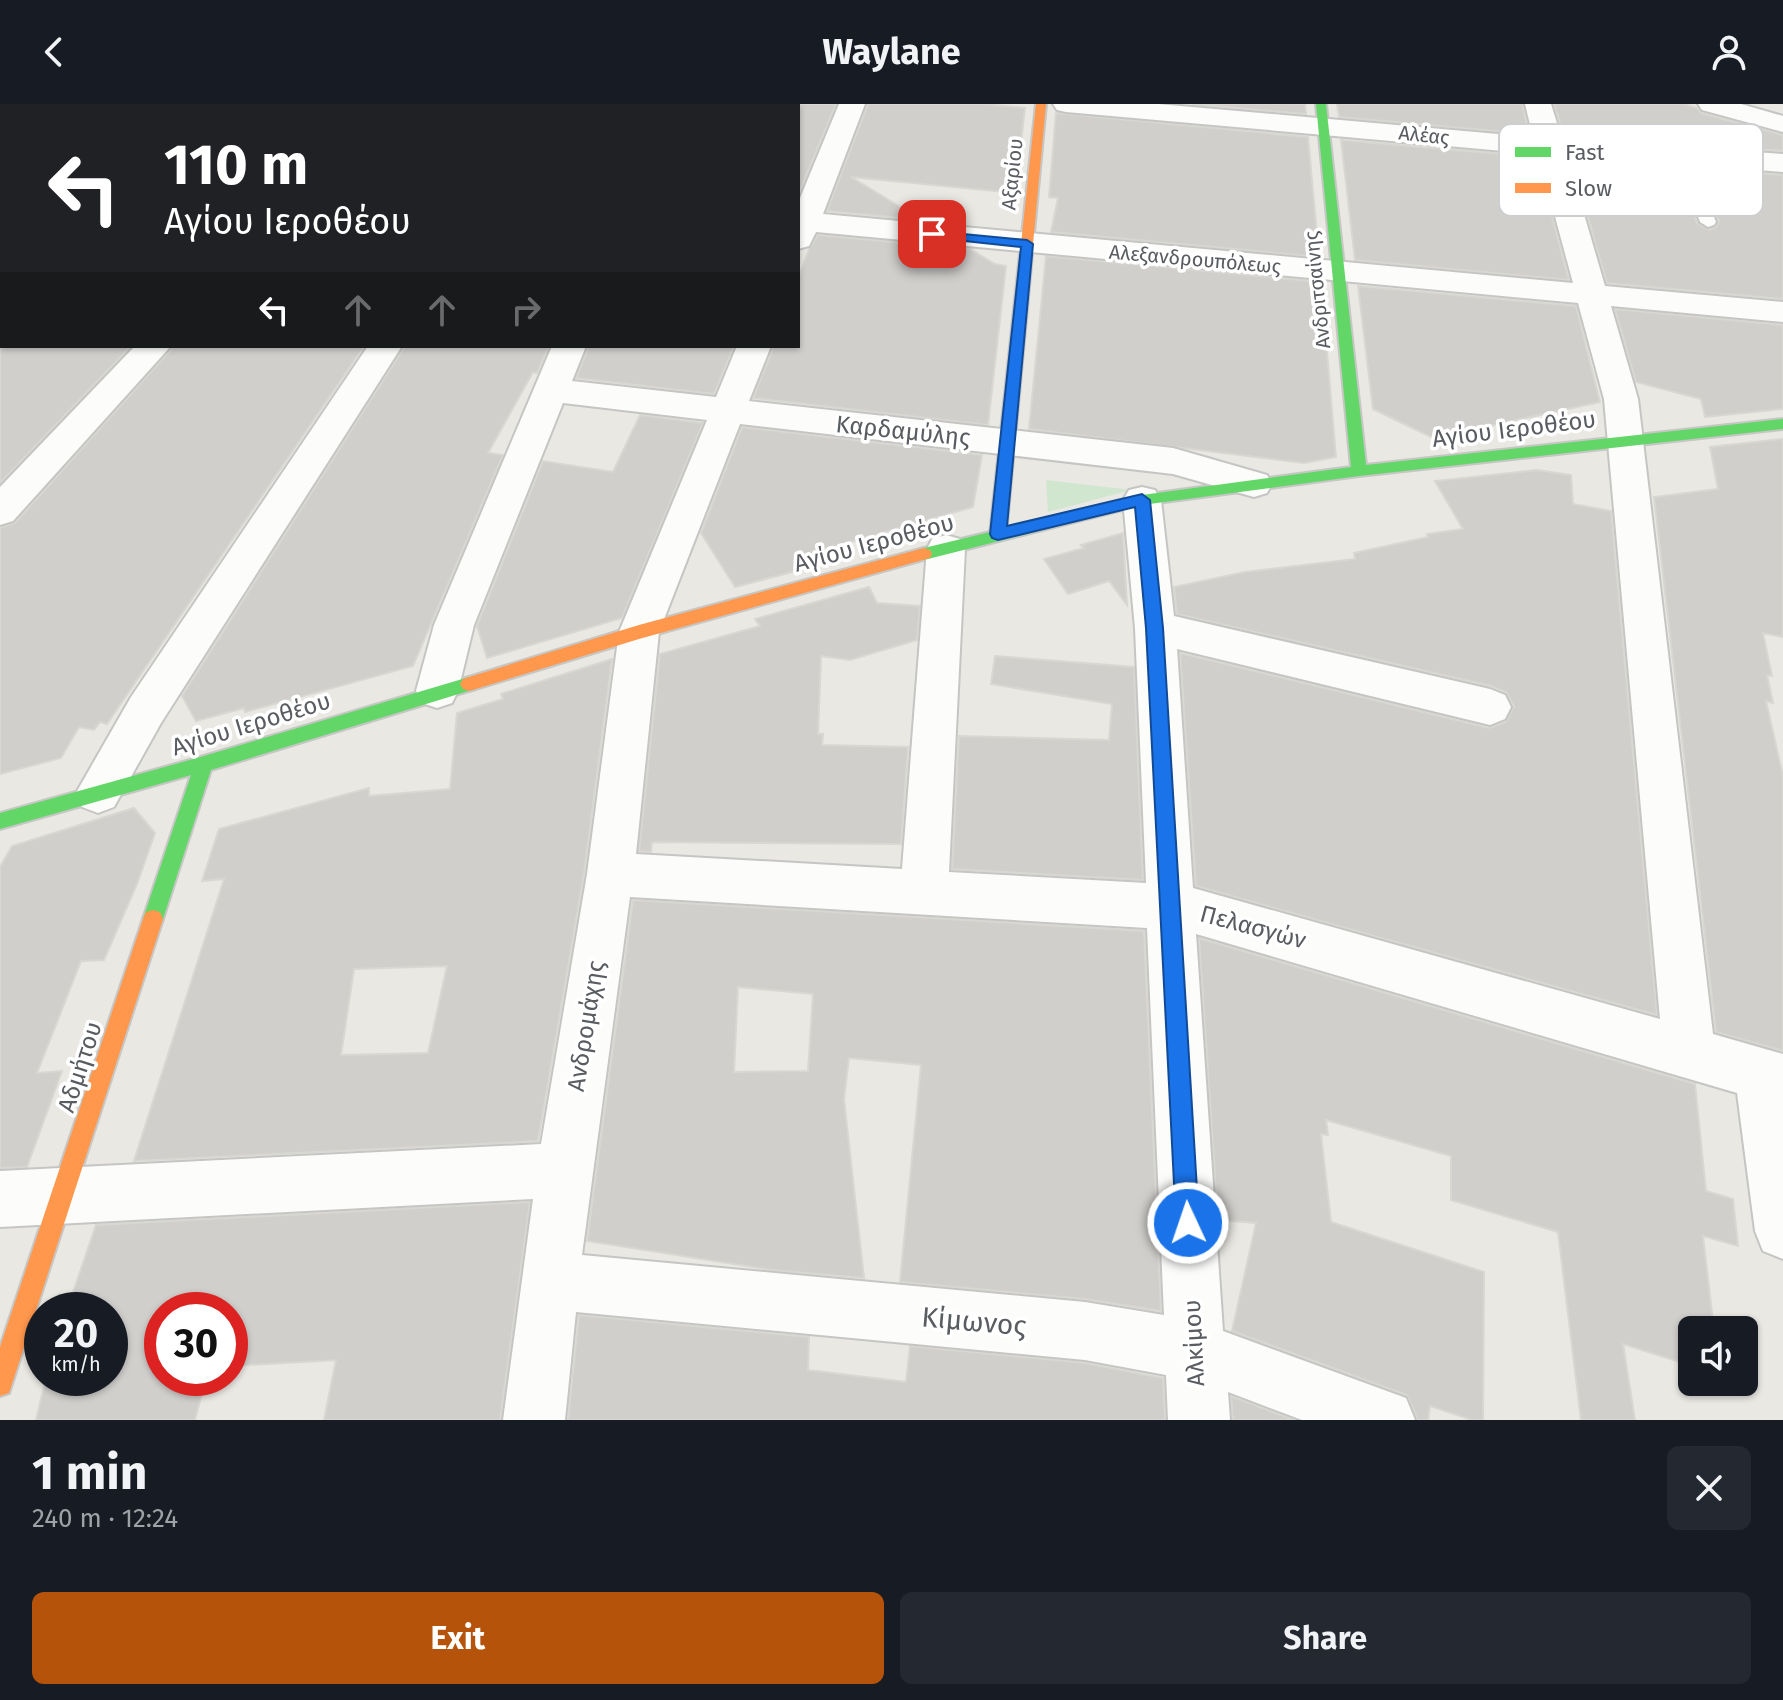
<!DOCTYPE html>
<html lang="en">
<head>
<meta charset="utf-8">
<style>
  body { margin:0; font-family:"Fira Sans",sans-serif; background:#242831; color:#f1f3f6; height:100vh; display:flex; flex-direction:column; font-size:30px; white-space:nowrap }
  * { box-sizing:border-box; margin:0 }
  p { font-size:26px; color:#9ea1a6 }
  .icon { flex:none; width:44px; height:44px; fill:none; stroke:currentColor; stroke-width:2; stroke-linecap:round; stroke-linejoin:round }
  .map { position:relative; height:1316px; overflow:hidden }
  .details { display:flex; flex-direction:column; background:#171b24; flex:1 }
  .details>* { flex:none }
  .guide { position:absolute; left:0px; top:0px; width:800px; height:244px; box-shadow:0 2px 6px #0004; background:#202124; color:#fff; overflow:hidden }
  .buttons { position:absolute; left:1678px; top:1212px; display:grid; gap:16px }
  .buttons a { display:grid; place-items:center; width:80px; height:80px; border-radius:12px; background:#171b24; box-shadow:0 2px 6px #0004; font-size:40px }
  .speed { position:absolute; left:24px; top:1188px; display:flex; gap:16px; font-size:40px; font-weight:700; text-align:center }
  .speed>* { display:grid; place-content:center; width:104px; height:104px; border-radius:50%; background:#171b24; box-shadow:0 2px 6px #0004; line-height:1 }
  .speed small { font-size:20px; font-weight:400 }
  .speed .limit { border:12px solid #d22; background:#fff; color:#111 }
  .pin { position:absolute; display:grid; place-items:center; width:68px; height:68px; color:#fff; margin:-34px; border-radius:16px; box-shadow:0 4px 12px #0006 }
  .me { position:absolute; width:88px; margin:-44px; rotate:357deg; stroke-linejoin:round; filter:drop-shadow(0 0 6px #0008) }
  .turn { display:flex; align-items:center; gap:28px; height:168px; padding:0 32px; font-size:36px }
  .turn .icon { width:104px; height:104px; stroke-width:2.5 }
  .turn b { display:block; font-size:56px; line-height:68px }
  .lanes { display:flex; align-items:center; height:76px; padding:0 32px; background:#0003; justify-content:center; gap:40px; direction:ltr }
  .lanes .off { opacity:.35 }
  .round { display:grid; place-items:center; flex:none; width:84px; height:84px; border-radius:12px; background:#242831 }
  .head { display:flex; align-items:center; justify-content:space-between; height:136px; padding:0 32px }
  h1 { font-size:48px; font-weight:700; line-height:60px }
  .action { display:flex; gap:16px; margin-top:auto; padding:16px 32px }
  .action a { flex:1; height:92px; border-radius:12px; background:#b45309; color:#fff; font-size:32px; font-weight:700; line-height:92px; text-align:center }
  .action a+a { background:#242831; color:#f1f3f6 }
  header { display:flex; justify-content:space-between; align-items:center; height:104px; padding:0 32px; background:#171b24; font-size:36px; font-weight:700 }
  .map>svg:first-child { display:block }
  .green { fill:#d0e6cf }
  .building { fill:#d0cfcc; stroke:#d8d7d2; stroke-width:2; fill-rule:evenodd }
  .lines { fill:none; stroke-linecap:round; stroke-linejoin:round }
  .lane-casing { stroke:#c5c5c4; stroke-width:4 }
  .street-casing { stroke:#c5c5c4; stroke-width:4 }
  .fast-casing { stroke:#c6c6c5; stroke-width:4 }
  .slow-casing { stroke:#c6c6c5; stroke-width:4 }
  .lane { fill:#fcfcfb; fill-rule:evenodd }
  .street { fill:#fcfcfb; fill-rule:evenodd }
  .fast { fill:#63d668; fill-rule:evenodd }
  .slow { fill:#ff974d; fill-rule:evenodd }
  .route { fill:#1a73e8; stroke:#114b97; stroke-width:2 }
  .labels { text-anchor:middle; stroke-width:7; stroke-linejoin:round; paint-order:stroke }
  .far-street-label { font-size:20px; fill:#595c61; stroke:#fff }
  .street-label { font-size:24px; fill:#595c61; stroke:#fff }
  .near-street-label { font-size:28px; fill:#595c61; stroke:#fff }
  .key { fill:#fff; stroke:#cdced0; stroke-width:2 }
  .key-label { font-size:22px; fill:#595c61 }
</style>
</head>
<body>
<header><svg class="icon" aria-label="back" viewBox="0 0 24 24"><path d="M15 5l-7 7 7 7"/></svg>Waylane<svg class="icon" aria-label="person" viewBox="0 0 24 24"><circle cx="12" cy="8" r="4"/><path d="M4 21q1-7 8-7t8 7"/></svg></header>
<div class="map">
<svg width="1783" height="1316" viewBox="0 0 1783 1316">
  <rect width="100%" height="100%" fill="#e9e8e3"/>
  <polygon class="green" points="1046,376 1131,386 1048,408"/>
  <g class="building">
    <polygon points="798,0 836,0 798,91"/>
    <polygon points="868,0 985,0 1025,4 1015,89 851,73 922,116 827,107"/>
    <polygon points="1192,0 1305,0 1306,10"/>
    <polygon points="1337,0 1522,0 1529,30 1339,13"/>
    <polygon points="1554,0 1684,0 1697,4 1701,9 1783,31 1783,47 1564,32"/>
    <polygon points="1056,9 1308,33 1319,153 1051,128 1058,94 1049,93"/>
    <polygon points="1341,36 1536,53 1569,176 1355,156"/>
    <polygon points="1571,55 1676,63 1697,119 1709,126 1716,123 1719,117 1699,65 1783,71 1783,195 1607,179"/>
    <polygon points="818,131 970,145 995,160 1006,162 988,321 753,294 774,242 798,242 798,175 809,145"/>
    <polygon points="1046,152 1321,178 1336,353 1304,359 1029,325"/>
    <polygon points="1358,182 1576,202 1600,298 1433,334 1373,305"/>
    <polygon points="1615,205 1783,221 1783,305 1705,313 1701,295 1636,278"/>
    <polygon points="0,242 131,242 0,379"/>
    <polygon points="174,242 364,242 107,620 100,618 94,626 79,623 61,654 0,670 0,424 15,419"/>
    <polygon points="405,242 549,242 537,269 533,268 488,349 503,351 413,562 245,608 244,604 196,617 182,592"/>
    <polygon points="589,242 734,242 714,290 576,274"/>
    <polygon points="640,311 703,319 622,514 487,554 477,522 543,357 613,368"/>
    <polygon points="742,323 982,351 973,403 847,439 853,452 735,483 701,429"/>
    <polygon points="1783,335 1783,533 1763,529 1772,572 1767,571 1773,599 1766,597 1783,672 1783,947 1716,928 1654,393 1718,385 1710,343"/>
    <polygon points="1537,366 1571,371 1573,400 1611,407 1657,911 1196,782 1180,549 1489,624 1506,618 1514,602 1506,588 1491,582 1177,510 1174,483 1245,468 1355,455 1354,449 1428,433 1427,430 1463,425 1435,377"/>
    <polygon points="1123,429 1127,501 1109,477 1068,490 1044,455 1084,444 1081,441"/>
    <polygon points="869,483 877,499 920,502 917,536 850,556 821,552 818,630 823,630 822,641 908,643 901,740 652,738 651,748 639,747 660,550 760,522 755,515"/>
    <polygon points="995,552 1134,563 1143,776 952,765 959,632 1109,636 1112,600 991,580"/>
    <path d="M 612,555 L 584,770 L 538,1037 L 134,1057 L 224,775 L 202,777 L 219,725 L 369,684 L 369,692 L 450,685 L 457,609 L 503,595 L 501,590 ZM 447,862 L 428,949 L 341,951 L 354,865 Z"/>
    <polygon points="134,704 155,729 137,780 104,856 81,857 37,969 62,967 27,1063 0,1064 0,763 12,742"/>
    <path d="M 633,796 L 1144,827 L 1161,1207 L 1085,1195 L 900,1178 L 921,961 L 849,954 L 844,995 L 864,1174 L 772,1166 L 587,1137 ZM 738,883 L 813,890 L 808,967 L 734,968 Z"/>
    <polygon points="1199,834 1695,980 1706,1087 1733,1095 1738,1142 1703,1132 1714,1226 1692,1226 1692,1262 1623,1240 1635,1316 1581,1316 1558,1128 1451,1096 1451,1052 1326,1016 1328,1031 1321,1030 1331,1118 1484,1168 1483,1316 1472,1316 1430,1302 1428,1316 1418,1316 1407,1291 1232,1227 1256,1119 1218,1116"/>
    <polygon points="530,1098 500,1316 324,1316 336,1256 230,1262 230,1206 162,1206 162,1274 206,1274 195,1316 36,1316 46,1274 110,1274 110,1206 91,1206 93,1199 69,1200 96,1121"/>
    <polygon points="579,1211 809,1233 808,1266 906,1278 910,1242 1085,1259 1163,1274 1165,1316 568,1316"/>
    <polygon points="1231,1292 1294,1316 1233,1316"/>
  </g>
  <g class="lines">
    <g class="lane-casing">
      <polygon id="lane" points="1683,46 1691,51 1716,118 1714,121 1708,123 1700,118 1675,51"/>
    </g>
    <g class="street-casing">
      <g id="street">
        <path d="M 839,0 L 865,0 L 823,110 L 1573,179 L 1538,50 L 1066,8 L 1057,6 L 1053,0 L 1158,0 L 1533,33 L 1525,0 L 1551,0 L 1562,35 L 1783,50 L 1783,68 L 1567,52 L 1605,182 L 1783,198 L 1783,218 L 1611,202 L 1638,295 L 1713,930 L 1783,950 L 1783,1155 L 1763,1147 L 1755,1127 L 1737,989 L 1196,830 L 1223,1227 L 1406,1294 L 1415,1316 L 1302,1316 L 1228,1288 L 1230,1316 L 1168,1316 L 1166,1271 L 1085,1256 L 576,1208 L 565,1316 L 503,1316 L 533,1095 L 0,1123 L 0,1067 L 541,1040 L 587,770 L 619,528 L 707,316 L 563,299 L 474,521 L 458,587 L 452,599 L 437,604 L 422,599 L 416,587 L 434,521 L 552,242 L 586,242 L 572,277 L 716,293 L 737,242 L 771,242 L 749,297 L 1173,344 L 1267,371 L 1272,380 L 1267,389 L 1254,393 L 1173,370 L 740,320 L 659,528 L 636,750 L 902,765 L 927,445 L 932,435 L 946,431 L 960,435 L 965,445 L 949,768 L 1146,779 L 1135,524 L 1123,396 L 1129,386 L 1142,383 L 1155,386 L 1161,396 L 1174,512 L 1490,585 L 1505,591 L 1511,603 L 1505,615 L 1490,621 L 1177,545 L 1193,784 L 1660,915 L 1604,295 L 1578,199 L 816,128 L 809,142 L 798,145 L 798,99 ZM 630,793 L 1147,824 L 1164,1211 L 1085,1198 L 582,1151 Z"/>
        <polygon points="1698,0 1741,0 1783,12 1783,28 1702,6"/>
        <rect x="0" y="11" width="2" height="16"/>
        <polygon points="0,120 2,120 0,139"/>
        <polygon points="135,242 171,242 13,417 0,421 0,383"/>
        <polygon points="368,242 402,242 161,619 114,703 98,709 82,703 76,689 131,593"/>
      </g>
    </g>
    <g class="fast-casing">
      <g id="fast">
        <polygon points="1316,0 1326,0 1366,361 1783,315 1783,325 1359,372 1142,401 924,456 918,454 916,450 918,446 924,444 1142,391 1351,363"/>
        <polygon points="469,573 475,575 478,580 475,585 211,666 163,815 160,822 153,824 146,822 143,815 191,671 0,725 0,709 204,652"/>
      </g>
    </g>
    <g class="slow-casing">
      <g id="slow">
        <polygon points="1036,0 1046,0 1006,430 998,436 990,430"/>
        <polygon points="924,444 930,446 932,450 930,454 639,535 469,587 463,585 460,580 463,575 469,573 639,521"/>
        <polygon points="153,806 160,808 163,815 12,1280 9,1289 0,1292 0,1243 143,815 146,808"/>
      </g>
    </g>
    <use href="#lane" class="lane"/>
    <use href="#street" class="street"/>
    <use href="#fast" class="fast"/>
    <use href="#slow" class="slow"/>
  </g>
  <polygon class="route" points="932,127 1027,136 1033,140 1007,422 1142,390 1150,396 1163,524 1199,1119 1196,1128 1188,1131 1179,1128 1176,1119 1146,524 1135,403 998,436 992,434 990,430 1021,143 928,133 928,128"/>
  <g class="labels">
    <g class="far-street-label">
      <text transform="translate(1424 31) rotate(6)" y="7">Αλέας</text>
      <text transform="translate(1012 70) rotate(-84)" y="7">Αξαρίου</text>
      <text transform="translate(1195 155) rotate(5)" y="7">Αλεξανδρουπόλεως</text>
      <text transform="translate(1317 186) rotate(-96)" y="7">Ανδριτσαίνης</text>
    </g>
    <g class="street-label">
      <text transform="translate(1514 325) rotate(-7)" y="8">Αγίου Ιεροθέου</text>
      <text transform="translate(903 327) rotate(6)" y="8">Καρδαμύλης</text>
      <text transform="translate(874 439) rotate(-15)" y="8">Αγίου Ιεροθέου</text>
      <text transform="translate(251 620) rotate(-17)" y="8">Αγίου Ιεροθέου</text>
      <text transform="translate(1253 823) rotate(15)" y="8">Πελασγών</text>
      <text transform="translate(586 922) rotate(-81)" y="8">Ανδρομάχης</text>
      <text transform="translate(80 963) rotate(-72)" y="8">Αδμήτου</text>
      <text transform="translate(1194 1239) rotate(-93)" y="8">Αλκίμου</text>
    </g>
    <g class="near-street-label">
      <text transform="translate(974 1217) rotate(5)" y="10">Κίμωνος</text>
    </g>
  </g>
  <rect x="1499" y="20" width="264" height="92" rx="12" class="key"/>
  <rect x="1515" y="43" width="36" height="10" fill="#63d668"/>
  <rect x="1515" y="79" width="36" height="10" fill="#ff974d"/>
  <g class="key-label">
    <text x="1565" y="56">Fast</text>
    <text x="1565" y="92">Slow</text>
  </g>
</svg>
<div class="buttons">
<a><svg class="icon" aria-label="sound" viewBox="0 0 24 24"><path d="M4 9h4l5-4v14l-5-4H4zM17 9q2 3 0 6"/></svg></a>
</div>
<div class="speed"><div>20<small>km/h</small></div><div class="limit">30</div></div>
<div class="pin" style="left:932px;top:130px;background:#d93025"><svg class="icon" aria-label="arrive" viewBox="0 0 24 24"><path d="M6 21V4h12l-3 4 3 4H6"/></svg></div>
<svg class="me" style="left:1188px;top:1119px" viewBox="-20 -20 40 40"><circle r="17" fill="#1a73e8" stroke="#fff" stroke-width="3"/><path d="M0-11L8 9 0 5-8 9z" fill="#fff"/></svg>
<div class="guide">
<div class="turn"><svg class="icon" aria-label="left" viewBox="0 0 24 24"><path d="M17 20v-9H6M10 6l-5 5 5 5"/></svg><div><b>110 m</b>Αγίου Ιεροθέου</div></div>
<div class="lanes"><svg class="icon" aria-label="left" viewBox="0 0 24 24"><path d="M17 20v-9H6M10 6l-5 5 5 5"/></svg><svg class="icon off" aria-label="ahead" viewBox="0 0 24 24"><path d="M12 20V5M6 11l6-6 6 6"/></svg><svg class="icon off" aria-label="ahead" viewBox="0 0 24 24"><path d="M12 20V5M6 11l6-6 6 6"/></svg><svg class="icon off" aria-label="right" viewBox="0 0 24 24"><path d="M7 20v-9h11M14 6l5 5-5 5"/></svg></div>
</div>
</div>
<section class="details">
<div class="head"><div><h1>1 min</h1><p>240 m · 12:24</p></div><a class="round"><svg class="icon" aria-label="close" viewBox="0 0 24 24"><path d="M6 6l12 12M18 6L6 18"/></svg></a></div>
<div class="action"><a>Exit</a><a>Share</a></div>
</section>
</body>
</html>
